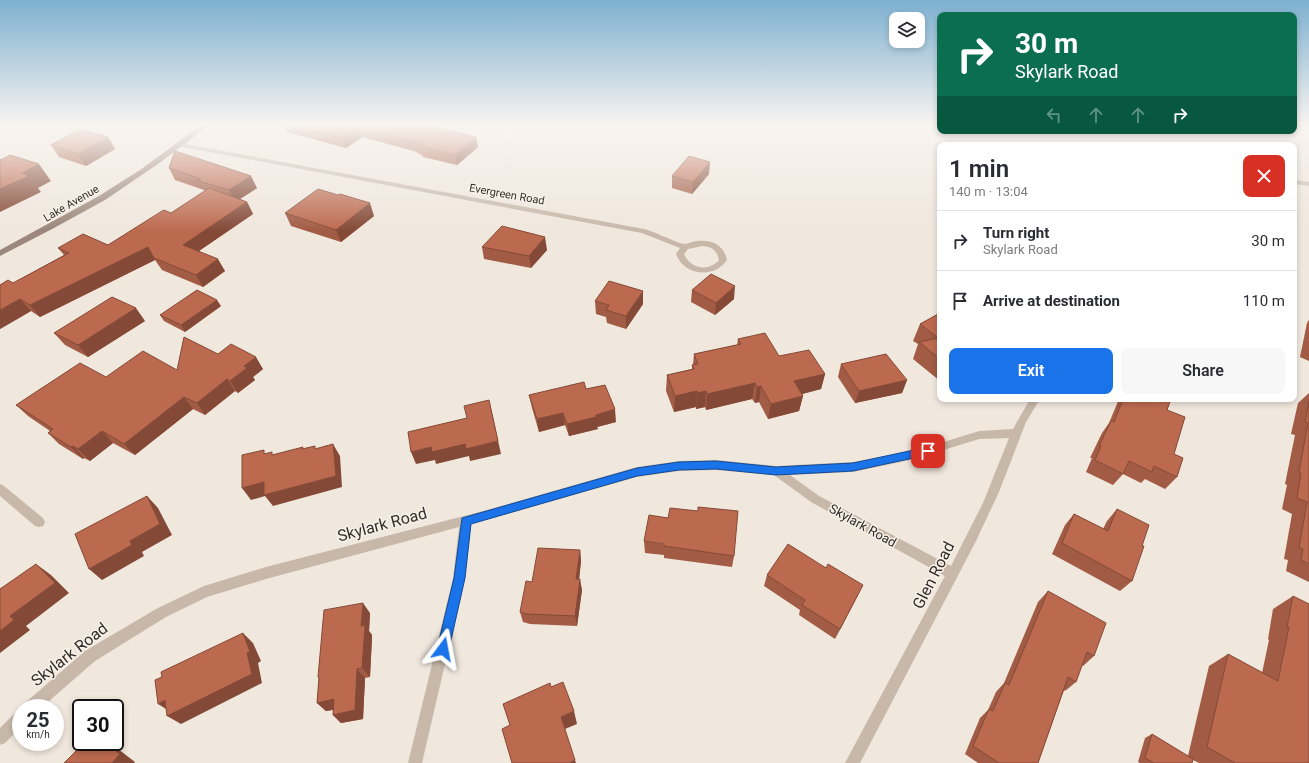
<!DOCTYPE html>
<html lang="en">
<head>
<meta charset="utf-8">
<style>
  body { margin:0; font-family:Roboto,sans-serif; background:#f7f7f7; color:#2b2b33; height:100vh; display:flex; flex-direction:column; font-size:15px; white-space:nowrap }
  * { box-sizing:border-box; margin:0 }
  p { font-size:13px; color:#7c7c81 }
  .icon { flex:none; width:22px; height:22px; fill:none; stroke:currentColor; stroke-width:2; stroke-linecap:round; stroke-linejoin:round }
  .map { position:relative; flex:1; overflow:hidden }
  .side { position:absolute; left:937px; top:142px; width:360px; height:260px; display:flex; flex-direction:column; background:#fff; border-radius:8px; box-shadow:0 2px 6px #0003 }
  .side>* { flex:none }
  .guide { position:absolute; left:937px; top:12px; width:360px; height:122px; border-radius:8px; box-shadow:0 2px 6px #0003; background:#0b6e4f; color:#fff; overflow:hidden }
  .buttons { position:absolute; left:889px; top:12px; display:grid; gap:8px }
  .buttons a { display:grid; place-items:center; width:36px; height:36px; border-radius:8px; background:#fff; box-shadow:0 2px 6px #0003; font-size:20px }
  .speed { position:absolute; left:12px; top:699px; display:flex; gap:8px; font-size:20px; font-weight:700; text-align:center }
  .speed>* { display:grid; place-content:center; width:52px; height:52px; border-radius:50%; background:#fff; box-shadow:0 2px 6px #0003; line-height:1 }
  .speed small { font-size:10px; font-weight:400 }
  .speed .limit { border:2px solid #111; border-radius:6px; background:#fff; color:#111 }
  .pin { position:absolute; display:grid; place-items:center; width:34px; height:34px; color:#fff; margin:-17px; border-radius:8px; box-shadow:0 2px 6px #0006 }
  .me { position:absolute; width:44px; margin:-22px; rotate:13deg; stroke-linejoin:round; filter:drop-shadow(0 0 3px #0008) }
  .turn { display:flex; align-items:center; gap:14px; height:84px; padding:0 12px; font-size:18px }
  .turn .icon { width:52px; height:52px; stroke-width:2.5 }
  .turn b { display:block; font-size:28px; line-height:34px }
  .lanes { display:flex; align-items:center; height:38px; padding:0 12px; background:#0003; justify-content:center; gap:20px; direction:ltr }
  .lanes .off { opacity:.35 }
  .round { display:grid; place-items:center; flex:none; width:42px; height:42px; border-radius:8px; background:#f7f7f7 }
  .headline { display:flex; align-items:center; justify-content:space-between; height:68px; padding:0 12px }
  h1 { font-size:24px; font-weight:600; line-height:30px }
  .button { display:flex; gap:8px; margin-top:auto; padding:8px 12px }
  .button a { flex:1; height:46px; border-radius:8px; background:#1a73e8; color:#fff; font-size:16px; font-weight:600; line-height:46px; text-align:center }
  .button a+a { background:#f7f7f7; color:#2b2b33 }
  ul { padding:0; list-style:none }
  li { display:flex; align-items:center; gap:12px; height:60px; padding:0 12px; border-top:1px solid #e1e1e2 }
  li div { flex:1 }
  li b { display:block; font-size:15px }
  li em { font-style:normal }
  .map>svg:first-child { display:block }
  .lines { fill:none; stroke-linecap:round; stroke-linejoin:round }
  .minor { fill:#c7b8aa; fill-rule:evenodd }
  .secondary { fill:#9b877b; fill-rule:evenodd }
  .wall { fill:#a25b44 }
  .shaded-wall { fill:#844a37 }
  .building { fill:#bc6a4f; stroke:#844a37 }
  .route { fill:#1a73e8; stroke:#114b97 }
  .labels { text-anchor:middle; stroke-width:3; stroke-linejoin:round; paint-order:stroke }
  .far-street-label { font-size:11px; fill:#352d29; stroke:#f8f1e9 }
  .street-label { font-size:13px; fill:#352d29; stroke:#f8f1e9 }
  .near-street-label { font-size:16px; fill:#352d29; stroke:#f8f1e9 }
</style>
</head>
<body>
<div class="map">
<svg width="1309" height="763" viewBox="0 0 1309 763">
  <rect width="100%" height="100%" fill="#f0e7dd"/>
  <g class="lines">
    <g class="minor">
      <path d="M 180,143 L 644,229 C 654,231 678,244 685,244 C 688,244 693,241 697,241 C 712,239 724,245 727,260 C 714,279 684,276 676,254 L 680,248 L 642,233 L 178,146 L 176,145 ZM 703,246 C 712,247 717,250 719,260 C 709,272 690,269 684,254 L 688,249 Z"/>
      <polygon points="1294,180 1309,182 1309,186 1294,184"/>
      <path d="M 1030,399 L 1040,399 L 1026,422 L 999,492 L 976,541 L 860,763 L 845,763 L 945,576 L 811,502 L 774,475 L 716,470 L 679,471 L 637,477 L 471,524 L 465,578 L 422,763 L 408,763 L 453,578 L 459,527 L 266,579 L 207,597 L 166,617 L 95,661 L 41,708 L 23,708 L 25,703 L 85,651 L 156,609 L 204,586 L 266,567 L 491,509 L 637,467 L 679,461 L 716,460 L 776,466 L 853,462 L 915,451 L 979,431 L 1013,429 ZM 1009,438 L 983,503 L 951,566 L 819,496 L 790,475 L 853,472 L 915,459 L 979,439 Z"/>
      <polygon points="0,484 4,486 43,518 45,522 43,526 39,527 35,526 0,496"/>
      <polygon points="21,710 21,727 5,743 0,745 0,728 16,712"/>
    </g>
    <polygon class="secondary" points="203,124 211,124 158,164 105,200 54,228 0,256 0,250 99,196 140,170"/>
  </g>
  <g class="wall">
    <polygon points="284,124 428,124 427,125 478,147 457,165 423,157 422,155 417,153 417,152 362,137 346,148 287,132"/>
    <polygon points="108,137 115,149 86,166 59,157 51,145"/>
    <polygon points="169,168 257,188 240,199 247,202 253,214 199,251 225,271 203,287 162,270 155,260 40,317 31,311 0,329 13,283 64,255 58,248 108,245 171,213 205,191 204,190 175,180"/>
    <polygon points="709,174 692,194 672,188 672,176"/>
    <polygon points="285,213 374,216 341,242 291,226"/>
    <polygon points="482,247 547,250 531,268 484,259"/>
    <polygon points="692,290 734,299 715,315 691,302"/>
    <polygon points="595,301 643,304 626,329 607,323 606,317 596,314"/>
    <polygon points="221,306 185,332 164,321 160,315"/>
    <polygon points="940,313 940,381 913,359 918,344 913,341 920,324"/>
    <polygon points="1309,320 1309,361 1300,357 1307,323"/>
    <polygon points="145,321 88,357 65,345 54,333"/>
    <polygon points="738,339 779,356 825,374 821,389 802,394 803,396 799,411 768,419 759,402 755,403 752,399 706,410 705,407 696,409 696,407 674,412 666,391 667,375 692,369 692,365 693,365 694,354 737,345"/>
    <polygon points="218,354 263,369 253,377 255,380 238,393 235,391 205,415 193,409 135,455 113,443 90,461 84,458 83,459 59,444 48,433 50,431 28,416 16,405 106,377 177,370"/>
    <polygon points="841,364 907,380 902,393 855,403 838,377"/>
    <polygon points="586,389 616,422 597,427 598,429 569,436 565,425 539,432 532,408 529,395"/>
    <polygon points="1309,393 1309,582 1286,571 1288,560 1284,559 1292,514 1282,509 1287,485 1285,484 1295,435 1291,434 1298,403"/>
    <polygon points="1119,399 1171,399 1167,410 1174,454 1177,477 1165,489 1145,479 1141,483 1123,474 1113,485 1086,472 1092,458 1090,458 1102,433 1109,423"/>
    <polygon points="1117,509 1142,546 1132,581 1120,591 1052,554 1065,525 1074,514 1103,529 1107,521"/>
    <polygon points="644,541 734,556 732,567 664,558 664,555 645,553"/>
    <polygon points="580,550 581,561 579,579 582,590 577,626 530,624 523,622 520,612 532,582"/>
    <polygon points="767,575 858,595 835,639 799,615 800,610 764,586"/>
    <polygon points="1048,591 1094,656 1083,666 1082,665 1076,682 1065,691 1064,690 1038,763 978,763 965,754 980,718 988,710 996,692 1004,683 1038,602"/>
    <polygon points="1293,596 1309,763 1199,763 1193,760 1192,763 1140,763 1138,762 1145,738 1152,734 1188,756 1209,666 1228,654 1262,673 1269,640 1268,639 1273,609"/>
    <polygon points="370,613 369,631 372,635 372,637 370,677 365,678 363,719 341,723 333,715 333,710 326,711 317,703 319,678 318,677"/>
  </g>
  <g class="shaded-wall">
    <polygon points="359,127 362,137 346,148 342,138"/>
    <polygon points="108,137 115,149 86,166 78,154"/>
    <polygon points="476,137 478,147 457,165 455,155"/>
    <polygon points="710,162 709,174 692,194 693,182"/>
    <polygon points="39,164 51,181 38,188 41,192 0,212 0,189 22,173"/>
    <polygon points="251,176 257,188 235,202 229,190"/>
    <polygon points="247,202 253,214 190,257 183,245"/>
    <polygon points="370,203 374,216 341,242 336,230"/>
    <polygon points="545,237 547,250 531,268 529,256"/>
    <polygon points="148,247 155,260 40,317 30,305"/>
    <polygon points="218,259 225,271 203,287 196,275"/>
    <polygon points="735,286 734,299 715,315 716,303"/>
    <polygon points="643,291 643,304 626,329 626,316"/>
    <polygon points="20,299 31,311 0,329 0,310"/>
    <polygon points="217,300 221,306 185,332 181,325"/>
    <polygon points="136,308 145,321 88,357 78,345"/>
    <polygon points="256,357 263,369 253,377 255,380 238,393 230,381 244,366"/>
    <polygon points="825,374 821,389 791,397 794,381"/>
    <polygon points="227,379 235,391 205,415 197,403"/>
    <polygon points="907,380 902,393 855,403 859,391"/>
    <polygon points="755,383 752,399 706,410 707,394"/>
    <polygon points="761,386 759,402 755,403 757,387"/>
    <polygon points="697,391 696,407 674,412 675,396"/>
    <polygon points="706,391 705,407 696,409 697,393"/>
    <polygon points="803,396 799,411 768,419 771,404"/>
    <polygon points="184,397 193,409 135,455 124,444"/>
    <polygon points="489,400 501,454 470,461 469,456 436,464 435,460 416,464 411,452 431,447"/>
    <polygon points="615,409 616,422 597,427 598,429 569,436 567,424"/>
    <polygon points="563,413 565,425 539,432 537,419"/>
    <polygon points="102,431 113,443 90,461 78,449"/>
    <polygon points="333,444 340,456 342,487 273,506 265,496 251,500 242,488"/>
    <polygon points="73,446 84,458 83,459 71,447"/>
    <polygon points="147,496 158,508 172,535 142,552 144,556 102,580 89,569 130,541"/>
    <polygon points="580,550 581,561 578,590 576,579"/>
    <polygon points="36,564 51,575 69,593 26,626 30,630 0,653 0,631 10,616"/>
    <polygon points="580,579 582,590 577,626 575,616"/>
    <polygon points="863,585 858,595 835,639 840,629"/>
    <polygon points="363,603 370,613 369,631 372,635 372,637 370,677 362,668 361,626"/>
    <polygon points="243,633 253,643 261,661 258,663 262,683 181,724 167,716"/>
    <polygon points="357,669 365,678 363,719 341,723 333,715"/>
    <polygon points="334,699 342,708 326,711 317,703"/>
    <polygon points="165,700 171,712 158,704"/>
    <polygon points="574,711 577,724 565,729 561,717"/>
    <polygon points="104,742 109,742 135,762 134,763 112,763"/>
    <polygon points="575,760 576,763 569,763"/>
  </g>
  <g class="building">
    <polygon points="292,124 422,124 476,137 455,155 420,146 422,145 414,143 415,142 359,127 342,138"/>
    <polygon points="80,129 108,137 78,154 51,145"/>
    <polygon points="175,151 251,176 229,190 199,181 201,179 169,168"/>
    <polygon points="10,155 39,164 22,173 29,176 0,189 0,159 1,160"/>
    <polygon points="689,156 710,162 693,182 672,176"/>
    <polygon points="209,188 247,202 183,245 218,259 196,275 154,258 148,247 30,305 20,299 0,310 0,285 8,280 13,283 69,253 58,248 83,234 108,245 162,211 164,210 171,213"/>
    <polygon points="318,189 338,195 340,194 370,203 336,230 285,213"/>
    <polygon points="502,226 545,237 529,256 482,247"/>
    <polygon points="711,274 735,286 716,303 692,290"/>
    <polygon points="609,281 643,291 626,316 606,310 609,305 595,301"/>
    <polygon points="197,290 217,300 181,325 160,315"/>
    <polygon points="112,297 136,308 78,345 54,333"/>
    <polygon points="940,313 940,359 919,342 938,338 920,324"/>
    <polygon points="765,333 779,356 809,350 825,374 794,381 803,396 771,404 761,386 757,387 755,383 707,394 706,391 697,393 697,391 675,396 667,375 694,369 692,365 698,364 694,354 741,344 738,339"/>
    <polygon points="184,337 218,354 231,344 256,357 244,366 247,368 230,381 227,379 197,403 184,397 124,444 102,431 78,449 73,446 71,447 48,433 53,429 16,405 80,363 106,377 143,351 177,370"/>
    <polygon points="886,354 907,380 859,391 841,364"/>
    <polygon points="584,382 586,389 605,385 615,409 596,415 596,417 567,424 563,413 537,419 529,395"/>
    <polygon points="1123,399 1171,399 1167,410 1185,417 1174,454 1183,458 1177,477 1154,466 1152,472 1129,461 1123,474 1095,460 1101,446 1099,446 1111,421 1114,422"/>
    <polygon points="489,400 498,441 466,449 465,444 432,452 431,447 411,452 408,432 467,418 464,406"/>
    <polygon points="1309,401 1309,564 1301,560 1303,549 1299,548 1307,502 1297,498 1301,473 1299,472 1308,423 1305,422"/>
    <polygon points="333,444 336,476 264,495 264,482 242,488 242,455 264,450 264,454 272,452 272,455 303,447 302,449 315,446 315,449"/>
    <polygon points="147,496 160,524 130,541 132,545 89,569 75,534"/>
    <polygon points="698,507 738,511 734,556 664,546 664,544 644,541 649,515 668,518 670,508 698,511"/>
    <polygon points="1117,509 1149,525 1142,546 1144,546 1132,581 1062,543 1074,514 1108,531"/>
    <polygon points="788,544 826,568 828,564 863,585 840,629 802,605 805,600 767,575"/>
    <polygon points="538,548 580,550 576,579 580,579 575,616 527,614 520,612 526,581 532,582"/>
    <polygon points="36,564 55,583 10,616 14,620 0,631 0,589"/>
    <polygon points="1048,591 1106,623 1094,656 1087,652 1076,682 1068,677 1038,763 999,763 973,746 989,709 993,711 1005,683 1009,685"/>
    <polygon points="1293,596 1309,604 1309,763 1235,763 1207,747 1228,654 1278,681 1289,627 1287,627"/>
    <polygon points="363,603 361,626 365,625 365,627 362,668 357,669 355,710 333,715 334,699 317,703 319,677 318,677 324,610"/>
    <polygon points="243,633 250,652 247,653 252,674 167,716 165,700 158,704 155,680 162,677 161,672"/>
    <polygon points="563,682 574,711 561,717 575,760 569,763 512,763 502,729 510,725 503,704 550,683 551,687"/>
    <polygon points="1152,734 1193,759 1192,763 1154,763 1145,758"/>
    <polygon points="85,742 104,742 120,754 112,763 64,763"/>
  </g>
  <linearGradient id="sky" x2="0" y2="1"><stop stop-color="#7db0d0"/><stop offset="0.54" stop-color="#f8f4f0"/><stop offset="1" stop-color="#f8f4f0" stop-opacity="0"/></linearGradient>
  <rect width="1309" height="231" fill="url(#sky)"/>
  <polygon class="route" points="928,447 932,448 933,451 932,454 853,471 776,475 716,469 679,470 637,476 471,524 465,578 449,649 448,653 443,655 439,653 437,649 454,578 462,518 637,468 679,462 716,461 776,467 853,463"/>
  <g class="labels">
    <g class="far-street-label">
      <text transform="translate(507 194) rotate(10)" y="4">Evergreen Road</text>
      <text transform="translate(71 203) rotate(-30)" y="4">Lake Avenue</text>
    </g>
    <g class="street-label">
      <text transform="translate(863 525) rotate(29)" y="5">Skylark Road</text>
    </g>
    <g class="near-street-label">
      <text transform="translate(382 524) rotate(-15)" y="6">Skylark Road</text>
      <text transform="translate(933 575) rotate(-63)" y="6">Glen Road</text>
      <text transform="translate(69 654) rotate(-38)" y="6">Skylark Road</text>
    </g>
  </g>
</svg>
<div class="buttons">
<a><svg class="icon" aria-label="layers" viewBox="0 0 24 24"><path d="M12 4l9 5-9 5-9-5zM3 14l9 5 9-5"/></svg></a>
</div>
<div class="speed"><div>25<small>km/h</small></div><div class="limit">30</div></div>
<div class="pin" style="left:928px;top:451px;background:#d93025"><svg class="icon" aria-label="arrive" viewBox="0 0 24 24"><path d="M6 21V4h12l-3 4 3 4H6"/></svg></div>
<svg class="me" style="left:443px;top:649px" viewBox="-20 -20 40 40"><path d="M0-17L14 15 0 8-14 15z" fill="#1a73e8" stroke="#fff" stroke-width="4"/></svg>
<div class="guide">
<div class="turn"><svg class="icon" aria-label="right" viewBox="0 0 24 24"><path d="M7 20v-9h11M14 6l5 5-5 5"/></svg><div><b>30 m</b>Skylark Road</div></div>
<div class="lanes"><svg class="icon off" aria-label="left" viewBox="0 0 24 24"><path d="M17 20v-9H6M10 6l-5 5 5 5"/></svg><svg class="icon off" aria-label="ahead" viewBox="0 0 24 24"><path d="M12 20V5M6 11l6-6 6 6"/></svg><svg class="icon off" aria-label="ahead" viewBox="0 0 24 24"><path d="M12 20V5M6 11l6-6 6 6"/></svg><svg class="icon" aria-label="right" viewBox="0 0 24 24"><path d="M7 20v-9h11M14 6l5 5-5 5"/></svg></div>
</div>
<section class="side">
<div class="headline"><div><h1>1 min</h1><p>140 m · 13:04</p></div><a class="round" style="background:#d93025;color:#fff"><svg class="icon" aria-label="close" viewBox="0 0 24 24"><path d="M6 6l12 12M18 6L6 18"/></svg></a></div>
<ul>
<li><svg class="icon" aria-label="right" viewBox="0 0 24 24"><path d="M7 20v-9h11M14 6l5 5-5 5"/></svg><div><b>Turn right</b><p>Skylark Road</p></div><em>30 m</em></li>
<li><svg class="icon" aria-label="arrive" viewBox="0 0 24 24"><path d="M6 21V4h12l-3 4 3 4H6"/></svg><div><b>Arrive at destination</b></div><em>110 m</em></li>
</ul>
<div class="button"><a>Exit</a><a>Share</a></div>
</section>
</div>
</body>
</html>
